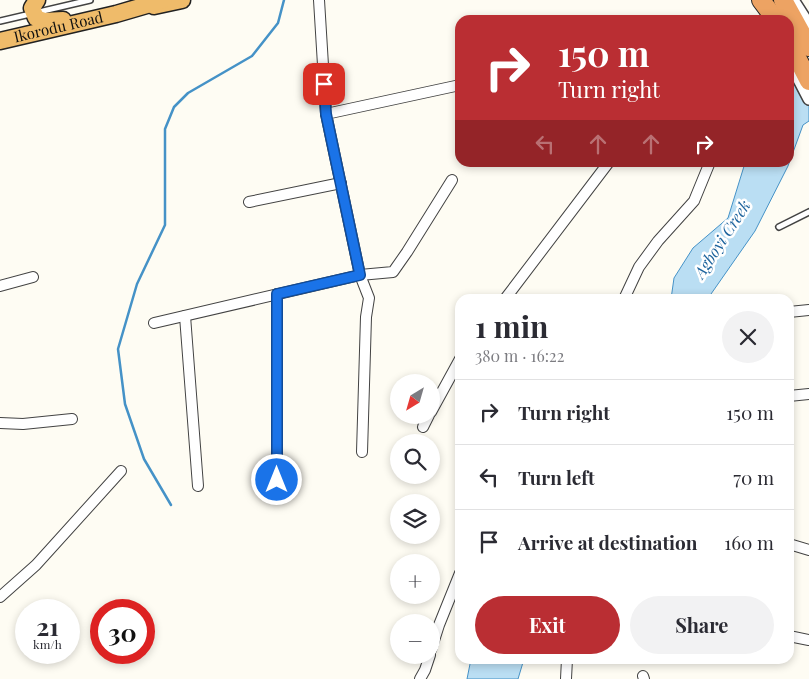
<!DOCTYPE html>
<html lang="en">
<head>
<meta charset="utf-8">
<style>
  body { margin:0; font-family:"Playfair Display",serif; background:#f2f2f3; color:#2b2b33; height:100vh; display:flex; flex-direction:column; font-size:19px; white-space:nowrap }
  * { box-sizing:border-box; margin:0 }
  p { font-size:16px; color:#7c7c81 }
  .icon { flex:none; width:28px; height:28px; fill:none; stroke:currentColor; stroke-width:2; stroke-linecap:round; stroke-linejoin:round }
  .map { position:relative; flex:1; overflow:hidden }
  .panel { position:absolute; left:455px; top:294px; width:339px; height:370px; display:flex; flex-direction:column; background:#fff; border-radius:15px; box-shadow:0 2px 8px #0003 }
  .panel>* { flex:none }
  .top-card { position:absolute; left:455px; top:15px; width:339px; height:152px; border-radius:15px; box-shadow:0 2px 8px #0003; background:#ba2e33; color:#fff; overflow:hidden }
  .needle { width:32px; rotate:217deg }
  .fabs { position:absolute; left:390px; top:374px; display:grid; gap:10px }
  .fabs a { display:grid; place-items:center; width:50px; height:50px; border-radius:50%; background:#fff; box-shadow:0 2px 8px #0003; font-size:25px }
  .speed { position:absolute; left:15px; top:599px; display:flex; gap:10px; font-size:25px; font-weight:700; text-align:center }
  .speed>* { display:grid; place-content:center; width:65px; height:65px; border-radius:50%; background:#fff; box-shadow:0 2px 8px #0003; line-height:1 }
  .speed small { font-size:12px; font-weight:400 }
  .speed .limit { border:8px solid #d22; background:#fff; color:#111 }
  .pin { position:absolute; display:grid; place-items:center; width:42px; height:42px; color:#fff; margin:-21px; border-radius:10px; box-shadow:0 2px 8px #0006 }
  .me { position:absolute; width:55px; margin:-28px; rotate:0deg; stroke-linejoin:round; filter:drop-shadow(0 0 4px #0008) }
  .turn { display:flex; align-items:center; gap:18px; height:105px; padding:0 20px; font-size:22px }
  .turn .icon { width:65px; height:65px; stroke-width:2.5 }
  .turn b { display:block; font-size:35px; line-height:42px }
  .lanes { display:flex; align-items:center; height:48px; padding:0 20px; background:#0003; justify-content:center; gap:25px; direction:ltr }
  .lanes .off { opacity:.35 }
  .round { display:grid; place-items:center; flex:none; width:52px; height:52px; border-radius:26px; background:#f2f2f3 }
  .head { display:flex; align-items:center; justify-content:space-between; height:85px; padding:0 20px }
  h1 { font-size:30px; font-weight:700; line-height:38px }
  .button { display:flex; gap:10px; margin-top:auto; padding:10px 20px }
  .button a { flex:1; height:58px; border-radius:30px; background:#ba2e33; color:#fff; font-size:20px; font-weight:700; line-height:58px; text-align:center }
  .button a+a { background:#f2f2f3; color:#2b2b33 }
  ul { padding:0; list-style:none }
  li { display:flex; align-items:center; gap:15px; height:65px; padding:0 20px; border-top:1px solid #e1e1e2 }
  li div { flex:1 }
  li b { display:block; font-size:19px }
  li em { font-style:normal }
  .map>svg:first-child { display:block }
  .water { fill:#badef3; stroke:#4592c7 }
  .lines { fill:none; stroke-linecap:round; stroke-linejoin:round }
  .stream { stroke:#4592c7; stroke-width:2.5 }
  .service-casing { stroke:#434343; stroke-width:8 }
  .minor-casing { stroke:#434343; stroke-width:12 }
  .tertiary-casing { stroke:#434343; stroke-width:14 }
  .trunk-casing { stroke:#212121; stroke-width:19 }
  .motorway-casing { stroke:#212121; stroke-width:20 }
  .service { stroke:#fff; stroke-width:5 }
  .minor { stroke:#fff; stroke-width:10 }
  .tertiary { stroke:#fff; stroke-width:11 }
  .trunk { stroke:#efbb6a; stroke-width:16 }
  .motorway { stroke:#eda363; stroke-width:18 }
  .route-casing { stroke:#114b97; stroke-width:12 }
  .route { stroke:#1a73e8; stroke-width:9 }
  .labels { text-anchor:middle; stroke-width:5; stroke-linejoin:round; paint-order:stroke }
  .street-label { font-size:15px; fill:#101010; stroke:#fff }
  .water-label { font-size:16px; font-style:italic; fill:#1e649d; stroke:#fff }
</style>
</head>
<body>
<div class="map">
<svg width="809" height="679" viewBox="0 0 809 679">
  <rect width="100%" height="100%" fill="#fefcf3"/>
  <g class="water">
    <polygon points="809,78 809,121 803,125 788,166 755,231 711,294 711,299 671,299 674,278 693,248 728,218 745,163 789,162 789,87"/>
    <polygon points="471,659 524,659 518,679 467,679"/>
  </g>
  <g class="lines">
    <polyline class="stream" points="171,505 144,459 125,404 118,349 137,284 165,225 165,129 174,107 188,93 252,56 278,23 284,0"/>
    <g class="service-casing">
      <g id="service">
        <polyline points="0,21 90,0"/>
        <polyline points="779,227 809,212"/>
      </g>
    </g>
    <g class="minor-casing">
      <g id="minor">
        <polyline points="319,0 326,114 360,275 369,298 366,317 362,452"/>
        <polyline points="326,114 460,85"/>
        <polyline points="249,202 341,183"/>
        <polyline points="0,286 33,277"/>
        <polyline points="277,294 277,498"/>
        <polyline points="505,299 609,162"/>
        <polyline points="624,299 639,267 658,241 694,201 710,162"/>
        <polyline points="789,312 809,310"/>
        <polyline points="185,316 198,486"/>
        <polyline points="154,323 360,275 393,272 407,252 452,180"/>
        <polyline points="789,396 809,394"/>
        <polyline points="431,412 460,359"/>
        <polyline points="0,423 23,424 72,419"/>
        <polyline points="423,427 429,415"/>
        <polyline points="789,544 809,550"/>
        <polyline points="0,597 36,565 121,471"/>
        <polyline points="789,636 809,640"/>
        <polyline points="431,650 439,625 460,573"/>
        <polyline points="643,676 644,679"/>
        <polyline points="420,679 425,670 430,655"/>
        <polyline points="566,679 567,659"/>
      </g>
    </g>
    <g class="tertiary-casing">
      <g id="tertiary">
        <polyline points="793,0 809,25"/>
        <polyline points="796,74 809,99"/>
      </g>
    </g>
    <g class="trunk-casing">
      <g id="trunk">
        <polyline points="37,0 32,8 36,18 44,21 63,20"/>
        <polyline points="154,6 182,0"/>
        <path id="s1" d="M 0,41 L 116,14 L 164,0"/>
      </g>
    </g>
    <g class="motorway-casing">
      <g id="motorway">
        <polyline points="761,0 776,20"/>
        <polyline points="783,0 809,47"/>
        <polyline points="789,42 809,81"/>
      </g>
    </g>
    <use href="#service" class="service"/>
    <use href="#minor" class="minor"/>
    <use href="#tertiary" class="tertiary"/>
    <use href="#trunk" class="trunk"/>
    <use href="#motorway" class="motorway"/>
  </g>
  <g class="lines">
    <g class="route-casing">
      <polyline id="route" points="277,480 277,294 360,275 326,114 324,84"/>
    </g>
    <use href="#route" class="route"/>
  </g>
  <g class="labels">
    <g class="street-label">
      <text dy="5" stroke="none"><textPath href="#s1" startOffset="60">Ikorodu Road</textPath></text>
    </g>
    <g class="water-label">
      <text transform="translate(722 239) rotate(-57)" y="6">Agboyi Creek</text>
    </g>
  </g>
</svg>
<div class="fabs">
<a><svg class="needle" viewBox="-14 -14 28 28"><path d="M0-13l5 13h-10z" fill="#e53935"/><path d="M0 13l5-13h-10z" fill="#7c7c81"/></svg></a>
<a><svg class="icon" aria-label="search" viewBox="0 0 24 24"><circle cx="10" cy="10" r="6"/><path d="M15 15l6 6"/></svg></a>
<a><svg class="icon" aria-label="layers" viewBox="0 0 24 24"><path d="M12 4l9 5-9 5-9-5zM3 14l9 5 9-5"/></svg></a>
<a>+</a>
<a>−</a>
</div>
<div class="speed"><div>21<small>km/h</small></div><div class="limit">30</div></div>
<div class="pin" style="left:324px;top:84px;background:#d93025"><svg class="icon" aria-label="arrive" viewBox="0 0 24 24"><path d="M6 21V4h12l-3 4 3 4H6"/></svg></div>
<svg class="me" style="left:277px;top:480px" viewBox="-20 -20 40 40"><circle r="17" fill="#1a73e8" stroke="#fff" stroke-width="3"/><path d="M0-11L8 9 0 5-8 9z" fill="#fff"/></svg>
<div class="top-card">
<div class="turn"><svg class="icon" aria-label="right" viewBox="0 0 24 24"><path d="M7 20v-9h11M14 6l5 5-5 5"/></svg><div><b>150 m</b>Turn right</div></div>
<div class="lanes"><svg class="icon off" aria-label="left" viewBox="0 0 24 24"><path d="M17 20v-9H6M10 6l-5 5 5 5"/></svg><svg class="icon off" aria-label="ahead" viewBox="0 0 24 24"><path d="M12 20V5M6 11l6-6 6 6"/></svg><svg class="icon off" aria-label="ahead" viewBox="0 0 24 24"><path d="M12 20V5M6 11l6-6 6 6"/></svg><svg class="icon" aria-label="right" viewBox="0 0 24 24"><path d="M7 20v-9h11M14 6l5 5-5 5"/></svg></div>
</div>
<section class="panel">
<div class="head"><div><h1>1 min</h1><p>380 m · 16:22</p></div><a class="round"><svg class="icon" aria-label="close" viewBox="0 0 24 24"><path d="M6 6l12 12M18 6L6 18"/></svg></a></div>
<ul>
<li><svg class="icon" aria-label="right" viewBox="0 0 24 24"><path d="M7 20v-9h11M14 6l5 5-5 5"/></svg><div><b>Turn right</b></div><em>150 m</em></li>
<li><svg class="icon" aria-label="left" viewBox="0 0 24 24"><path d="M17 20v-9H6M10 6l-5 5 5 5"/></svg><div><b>Turn left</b></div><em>70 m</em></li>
<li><svg class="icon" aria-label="arrive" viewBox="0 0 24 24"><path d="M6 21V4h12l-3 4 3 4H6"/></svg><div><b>Arrive at destination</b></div><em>160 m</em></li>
</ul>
<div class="button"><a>Exit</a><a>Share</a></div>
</section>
</div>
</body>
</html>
